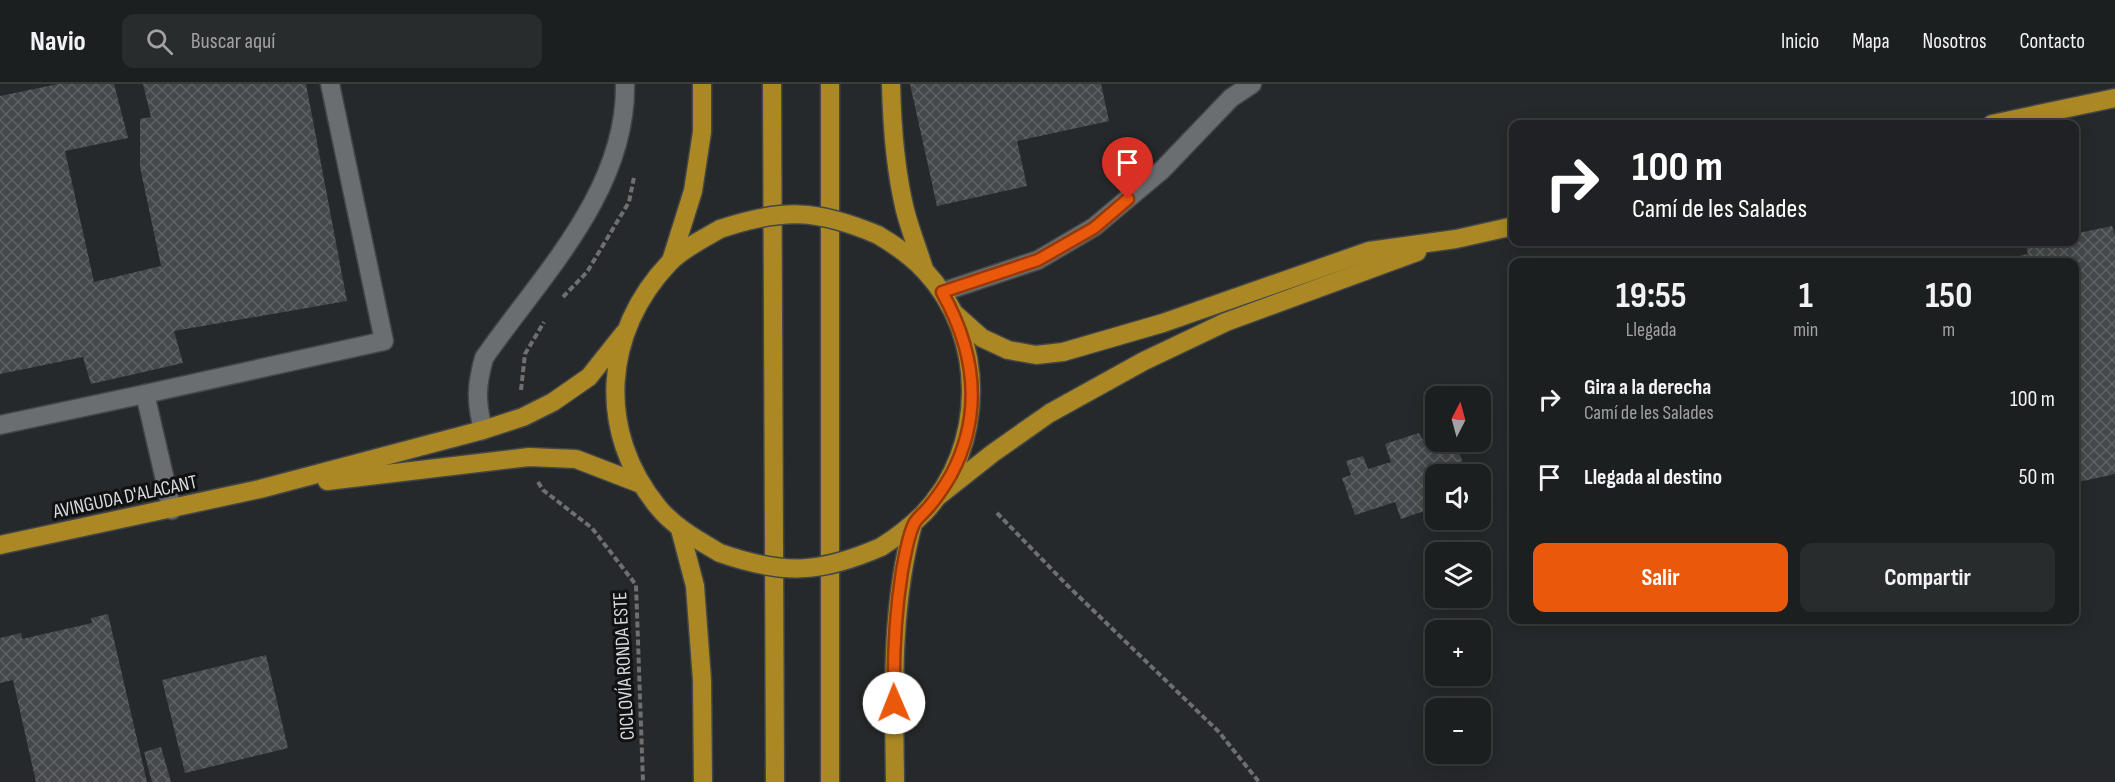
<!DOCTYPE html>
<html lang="es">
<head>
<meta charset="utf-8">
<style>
  body { margin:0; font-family:"Sofia Sans Condensed",sans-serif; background:#292c2d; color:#f1f3f6; height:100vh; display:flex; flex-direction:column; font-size:22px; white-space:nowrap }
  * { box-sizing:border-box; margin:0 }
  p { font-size:20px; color:#a0a2a5 }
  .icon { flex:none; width:33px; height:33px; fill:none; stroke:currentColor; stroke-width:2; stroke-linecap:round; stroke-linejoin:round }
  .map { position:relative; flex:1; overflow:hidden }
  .sheet { position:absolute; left:1509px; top:174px; width:570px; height:366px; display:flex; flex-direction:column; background:#1c1f20; border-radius:12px; box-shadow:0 3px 15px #0003,0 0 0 2px #3a3d3e }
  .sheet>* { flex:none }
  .banner { position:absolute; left:1509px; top:36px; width:570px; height:126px; border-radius:12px; box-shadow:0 3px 15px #0003,0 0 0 2px #3a3d3e; background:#202124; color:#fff; overflow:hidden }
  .needle { width:39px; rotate:6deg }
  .tools { position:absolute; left:1425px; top:302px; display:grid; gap:12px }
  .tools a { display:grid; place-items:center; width:66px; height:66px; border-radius:12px; background:#1c1f20; box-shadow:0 3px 15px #0003,0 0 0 2px #3a3d3e; font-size:30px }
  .pin { position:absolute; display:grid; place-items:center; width:51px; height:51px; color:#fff; margin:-62px -26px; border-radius:50% 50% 50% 0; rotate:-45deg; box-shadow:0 0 6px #0007 }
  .pin .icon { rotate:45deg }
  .me { position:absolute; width:66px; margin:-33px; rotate:359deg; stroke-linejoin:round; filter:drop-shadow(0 0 4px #0008) }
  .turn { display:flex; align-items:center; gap:21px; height:126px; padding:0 24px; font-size:27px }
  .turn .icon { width:78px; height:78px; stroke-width:2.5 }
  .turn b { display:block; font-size:42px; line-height:51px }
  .eta { display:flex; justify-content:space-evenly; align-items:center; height:102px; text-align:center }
  .eta b { font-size:36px; font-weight:700; line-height:42px }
  .action { display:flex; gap:12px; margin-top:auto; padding:12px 24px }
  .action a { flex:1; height:69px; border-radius:12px; background:#ea580c; color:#fff; font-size:24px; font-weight:700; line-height:69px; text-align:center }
  .action a+a { background:#292c2d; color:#f1f3f6 }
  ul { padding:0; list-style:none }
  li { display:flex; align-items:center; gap:18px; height:78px; padding:0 24px }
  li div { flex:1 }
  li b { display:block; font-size:22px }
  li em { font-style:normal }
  header { display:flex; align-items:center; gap:36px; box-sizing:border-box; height:84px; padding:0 30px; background:#1c1f20; border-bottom:2px solid #3a3d3e }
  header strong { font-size:28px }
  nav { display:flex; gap:33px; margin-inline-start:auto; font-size:21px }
  .search { width:420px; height:54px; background:#292c2d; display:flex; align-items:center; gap:15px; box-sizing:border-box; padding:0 21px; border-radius:12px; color:#a0a2a5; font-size:22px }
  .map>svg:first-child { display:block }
  .building { fill:url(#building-cross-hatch) }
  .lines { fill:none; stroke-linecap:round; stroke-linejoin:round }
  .minor-casing { stroke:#434647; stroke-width:21 }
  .highway-casing { stroke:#434647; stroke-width:21 }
  .path { stroke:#6d6f71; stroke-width:4; stroke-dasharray:6 3; stroke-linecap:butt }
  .minor { stroke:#6b6e70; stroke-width:18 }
  .highway { stroke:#ab8824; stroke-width:18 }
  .highway-bridge-casing { stroke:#434647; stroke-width:21; stroke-linecap:butt }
  .highway-bridge { stroke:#ab8824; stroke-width:18 }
  .route-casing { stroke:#983908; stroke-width:15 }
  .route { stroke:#ea580c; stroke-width:10 }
  .labels { text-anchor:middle; stroke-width:6; stroke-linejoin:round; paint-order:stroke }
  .street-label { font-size:20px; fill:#d8dadc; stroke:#101112 }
</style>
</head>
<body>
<header>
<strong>Navio</strong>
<div class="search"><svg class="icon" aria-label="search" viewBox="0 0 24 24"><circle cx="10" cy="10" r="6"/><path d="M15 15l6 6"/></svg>Buscar aquí</div>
<nav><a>Inicio</a><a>Mapa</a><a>Nosotros</a><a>Contacto</a></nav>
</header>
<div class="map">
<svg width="2115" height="698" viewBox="0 0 2115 698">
  <defs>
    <pattern id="building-cross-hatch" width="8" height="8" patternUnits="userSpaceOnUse" patternTransform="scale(1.5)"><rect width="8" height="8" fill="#45484a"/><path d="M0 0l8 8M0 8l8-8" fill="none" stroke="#5f6264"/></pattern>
  </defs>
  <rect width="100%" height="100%" fill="#26292b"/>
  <g class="building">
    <polygon points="58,0 114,0 128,54 65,67 94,198 161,182 140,83 140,35 151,33 143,0 306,0 347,217 174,247 183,279 91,300 83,273 0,290 0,12"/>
    <polygon points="910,0 1101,0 1109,37 1017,57 1027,102 937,122"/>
    <polygon points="2112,142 2115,151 2115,390 2074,399 2074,178 1995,178 2028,170 2026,161 2041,158 2074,158 2074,150"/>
    <polygon points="1419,349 1422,355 1436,351 1436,357 1455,357 1464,382 1436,390 1436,404 1424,408 1430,425 1401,435 1395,418 1355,431 1342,394 1351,391 1346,377 1363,372 1368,385 1391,378 1385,360"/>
    <polygon points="108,530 147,698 36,698 13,596 0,599 0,554 21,549 22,555 92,539 91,534"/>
    <polygon points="266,571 288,664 185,689 162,596"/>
    <polygon points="161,663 171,698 152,698 144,668"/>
  </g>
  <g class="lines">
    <g class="minor-casing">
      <g id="minor">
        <polyline points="942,208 1038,176 1094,143 1162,86 1231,14 1252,0"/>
        <polyline points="0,341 145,310"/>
        <path d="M 483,346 C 476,317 476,303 484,274 C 541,192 627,107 625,0"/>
        <polyline points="172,426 145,310 384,257 330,0"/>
      </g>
    </g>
    <g class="highway-casing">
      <g id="highway">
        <polyline points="772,0 775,698"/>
        <polyline points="830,0 830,698"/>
        <path d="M 891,0 C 892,42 895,85 905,126 C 910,146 918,165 924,185"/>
        <polyline points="1992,40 2115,14"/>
        <path d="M 878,151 C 895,161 911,172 925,187 C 987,253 986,363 924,429 C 911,442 897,453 881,463"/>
        <polyline points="671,177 693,107 702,48 702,0"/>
        <polyline points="954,229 982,254 1008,266 1036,271 1063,268 1163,239 1369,167 1456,155 1514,142"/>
        <polyline points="327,397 529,373 576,375 641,400"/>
        <polyline points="936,414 993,369 1050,329 1144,277 1226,238 1417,168"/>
        <polyline points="680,445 695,502 702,596 703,698"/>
        <polyline points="0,461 260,405 483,346 523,333 553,318 589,293 624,249"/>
        <path d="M 720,469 C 698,456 674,443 658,423 C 596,347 603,248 670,178 C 684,164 703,155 720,145"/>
        <path d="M 895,698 C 894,610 890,526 913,440"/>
      </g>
    </g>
    <g class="path">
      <polyline points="563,213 587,188 629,118 634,93"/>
      <polyline points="521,306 525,270 544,238"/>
      <polyline points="538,398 543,406 592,444 636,501 643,698"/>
      <polyline points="997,429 1067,501 1219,648 1259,698"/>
    </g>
    <use href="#minor" class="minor"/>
    <use href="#highway" class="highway"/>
    <g class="highway-bridge-casing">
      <g id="highway-bridge">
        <path d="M 720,145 C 782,124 817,125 878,151"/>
        <path d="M 720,469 C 783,491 819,490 881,463"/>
      </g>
    </g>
    <use href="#highway-bridge" class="highway-bridge"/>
  </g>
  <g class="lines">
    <g class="route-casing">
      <path id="route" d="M 894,619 C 893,574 895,531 902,487 C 905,472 907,456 913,442 C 915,435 923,430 927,425 C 936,415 944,403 951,391 C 984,329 975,267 942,208 L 1038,176 L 1094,144 L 1128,115"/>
    </g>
    <use href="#route" class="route"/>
  </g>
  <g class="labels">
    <g class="street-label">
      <text transform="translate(125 412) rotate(-12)" y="7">AVINGUDA D'ALACANT</text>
      <text transform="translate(623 582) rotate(-93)" y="7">CICLOVÍA RONDA ESTE</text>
    </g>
  </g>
</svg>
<div class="tools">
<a><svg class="needle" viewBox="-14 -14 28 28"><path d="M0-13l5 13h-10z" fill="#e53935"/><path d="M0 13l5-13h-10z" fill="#a0a2a5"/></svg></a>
<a><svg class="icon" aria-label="sound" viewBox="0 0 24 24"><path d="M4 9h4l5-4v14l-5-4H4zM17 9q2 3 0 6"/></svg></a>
<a><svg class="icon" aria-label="layers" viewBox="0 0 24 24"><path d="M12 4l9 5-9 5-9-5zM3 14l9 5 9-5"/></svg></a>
<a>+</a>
<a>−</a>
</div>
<div class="pin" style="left:1128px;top:115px;background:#d93025"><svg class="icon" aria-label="arrive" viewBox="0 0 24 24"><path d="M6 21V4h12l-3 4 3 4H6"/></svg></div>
<svg class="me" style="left:894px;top:619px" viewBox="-20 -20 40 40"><circle r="19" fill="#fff"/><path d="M0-13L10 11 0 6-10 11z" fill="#ea580c"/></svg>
<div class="banner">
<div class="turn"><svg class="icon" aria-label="right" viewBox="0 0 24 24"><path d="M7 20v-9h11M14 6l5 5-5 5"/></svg><div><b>100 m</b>Camí de les Salades</div></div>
</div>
<section class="sheet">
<div class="eta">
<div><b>19:55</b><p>Llegada</p></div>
<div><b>1</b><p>min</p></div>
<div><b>150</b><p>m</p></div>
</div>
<ul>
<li><svg class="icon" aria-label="right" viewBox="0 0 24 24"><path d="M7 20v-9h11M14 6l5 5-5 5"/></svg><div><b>Gira a la derecha</b><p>Camí de les Salades</p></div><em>100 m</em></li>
<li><svg class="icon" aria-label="arrive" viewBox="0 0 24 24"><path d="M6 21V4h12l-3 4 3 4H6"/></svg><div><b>Llegada al destino</b></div><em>50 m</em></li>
</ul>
<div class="action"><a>Salir</a><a>Compartir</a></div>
</section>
</div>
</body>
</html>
